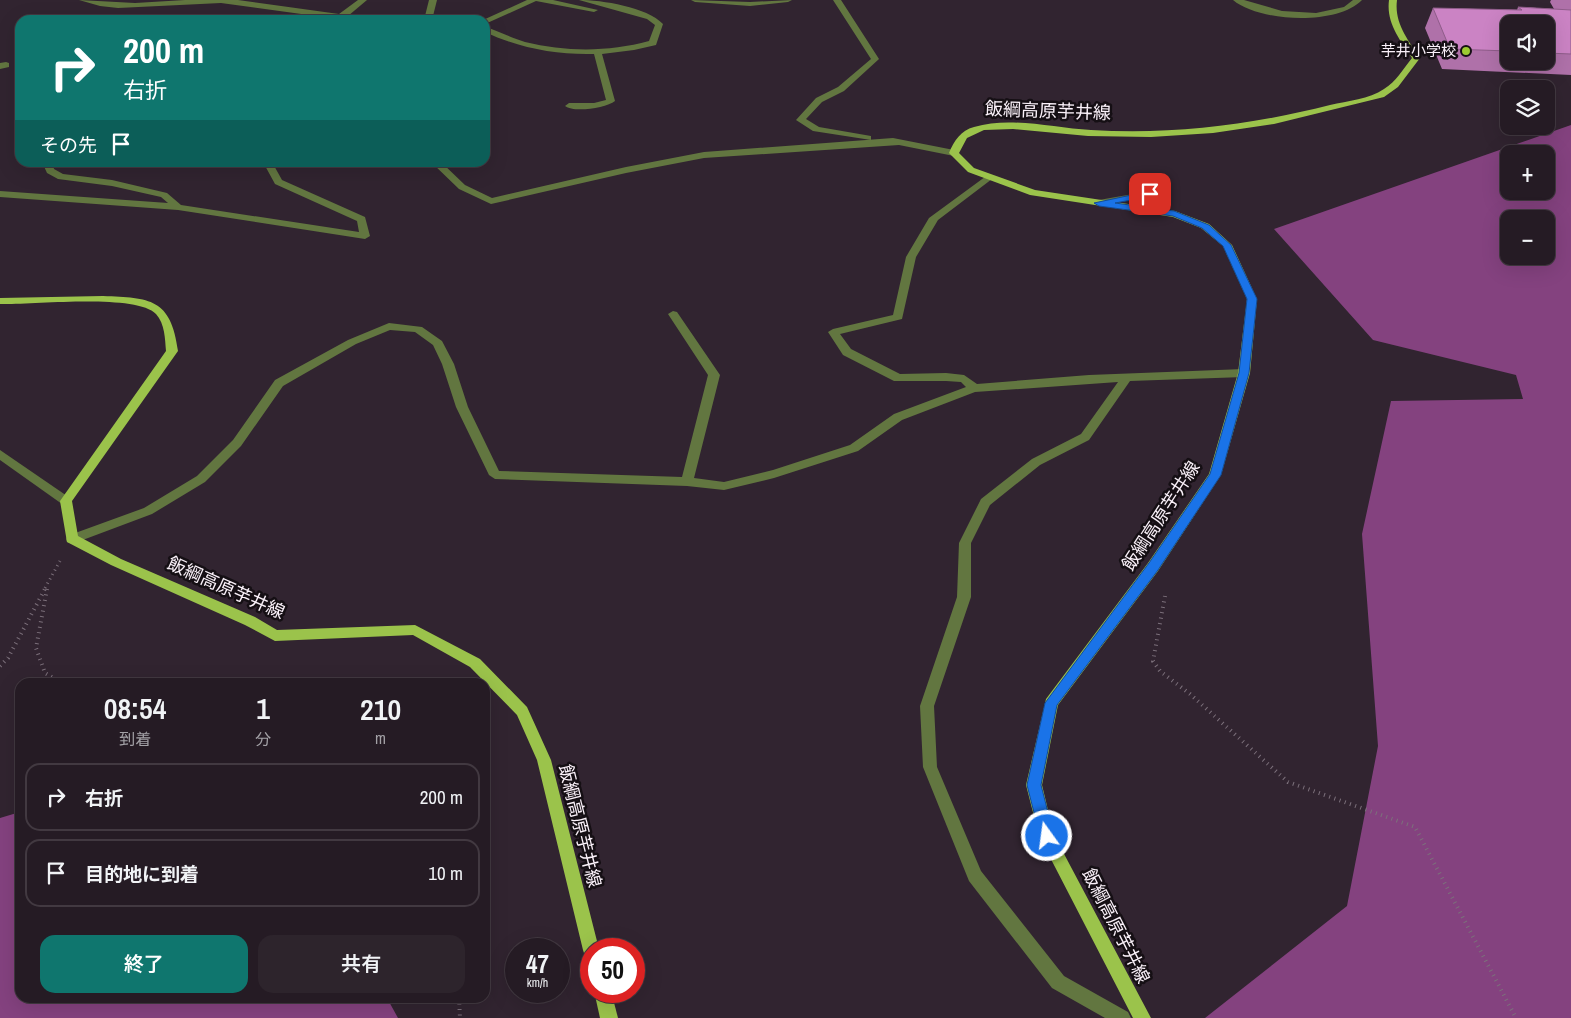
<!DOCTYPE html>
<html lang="ja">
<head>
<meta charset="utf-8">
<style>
  body { margin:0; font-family:"Archivo Narrow","Noto Sans JP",sans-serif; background:#2d242c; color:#f1f3f6; height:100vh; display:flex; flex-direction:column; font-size:19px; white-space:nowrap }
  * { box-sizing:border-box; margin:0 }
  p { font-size:16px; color:#a3a1a6 }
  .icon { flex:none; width:28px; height:28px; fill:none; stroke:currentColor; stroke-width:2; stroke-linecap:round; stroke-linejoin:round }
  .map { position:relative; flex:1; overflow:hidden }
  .details { position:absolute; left:15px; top:678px; width:475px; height:325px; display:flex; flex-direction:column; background:#251b24; border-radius:15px; box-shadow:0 5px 20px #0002,0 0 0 1px #423941 }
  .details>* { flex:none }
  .guide { position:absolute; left:15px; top:15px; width:475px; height:152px; border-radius:15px; box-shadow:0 5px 20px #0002,0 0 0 1px #423941; background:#0f766e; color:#fff; overflow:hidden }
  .controls { position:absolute; left:1500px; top:15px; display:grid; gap:10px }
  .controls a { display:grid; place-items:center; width:55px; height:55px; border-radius:10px; background:#251b24; box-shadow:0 5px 20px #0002,0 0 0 1px #423941; font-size:25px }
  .speed { position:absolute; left:505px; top:938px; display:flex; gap:10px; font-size:25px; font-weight:700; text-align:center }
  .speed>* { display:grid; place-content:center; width:65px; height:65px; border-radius:50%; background:#251b24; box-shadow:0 5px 20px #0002,0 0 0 1px #423941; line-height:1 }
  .speed small { font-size:12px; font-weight:400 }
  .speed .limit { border:8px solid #d22; background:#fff; color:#111 }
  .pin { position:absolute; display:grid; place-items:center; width:42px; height:42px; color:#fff; margin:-21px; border-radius:10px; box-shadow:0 2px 8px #0006 }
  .me { position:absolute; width:55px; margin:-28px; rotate:346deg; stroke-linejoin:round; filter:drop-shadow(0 0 4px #0008) }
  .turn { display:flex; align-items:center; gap:18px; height:105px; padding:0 25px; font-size:22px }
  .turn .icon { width:65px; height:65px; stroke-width:2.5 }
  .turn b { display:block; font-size:35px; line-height:42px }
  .then { display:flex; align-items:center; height:48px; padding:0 25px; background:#0003; gap:10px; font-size:19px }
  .eta { display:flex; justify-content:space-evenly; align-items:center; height:85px; text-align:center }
  .eta b { font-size:30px; font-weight:600; line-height:35px }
  .button { display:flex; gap:10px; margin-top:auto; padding:10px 25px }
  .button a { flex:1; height:58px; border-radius:15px; background:#0f766e; color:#fff; font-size:20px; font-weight:600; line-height:58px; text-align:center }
  .button a+a { background:#2d242c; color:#f1f3f6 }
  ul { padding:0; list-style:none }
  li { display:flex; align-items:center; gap:15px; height:68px; margin:0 10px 8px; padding:0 15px; border:2px solid #423941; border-radius:15px }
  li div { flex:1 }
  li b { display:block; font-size:19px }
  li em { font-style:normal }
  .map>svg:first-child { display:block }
  .forest { fill:#84427f; fill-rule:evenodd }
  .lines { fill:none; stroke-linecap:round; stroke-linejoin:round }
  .path-far1 { stroke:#7c707b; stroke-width:3; stroke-dasharray:1 4; stroke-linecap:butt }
  .path { stroke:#7c707b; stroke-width:4; stroke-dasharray:1 4.5; stroke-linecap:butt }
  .minor { fill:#627640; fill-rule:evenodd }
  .major { fill:#9bc34b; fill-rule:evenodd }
  .wall { fill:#af71a9; fill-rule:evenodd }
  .building { fill:#cb83c4; stroke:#8e5c89 }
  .route { fill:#1a73e8; stroke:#114b97 }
  .poi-dot { fill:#9cca32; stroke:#150f14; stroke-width:2 }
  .labels { text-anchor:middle; stroke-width:5; stroke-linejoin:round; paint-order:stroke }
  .far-poi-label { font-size:15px; fill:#faf1f9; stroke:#150f14; text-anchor:end }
  .street-label { font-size:18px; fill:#faf1f9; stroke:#150f14 }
</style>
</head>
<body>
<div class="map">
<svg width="1571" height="1018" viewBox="0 0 1571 1018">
  <rect width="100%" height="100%" fill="#312430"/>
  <g class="forest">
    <path d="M 1571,125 L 1571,1018 L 1205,1018 L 1347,906 L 1378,746 L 1362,534 L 1391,401 L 1523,399 L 1516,375 L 1373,340 L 1274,229 ZM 1509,154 L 1546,154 L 1546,191 L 1509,191 ZM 1509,219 L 1546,219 L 1546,256 L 1509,256 Z"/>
    <polygon points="20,812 20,998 387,998 398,1018 0,1018 0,818"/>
  </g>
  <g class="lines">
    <polyline class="path-far1" points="45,588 60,561"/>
    <g class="path">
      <polyline points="47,589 36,648 45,673 60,682"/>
      <polyline points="1165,596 1153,661 1160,671 1190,694 1288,782 1415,827 1516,1018"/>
      <polyline points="0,666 8,658 46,587"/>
      <polyline points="87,682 117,680 135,682"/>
      <polyline points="459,998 460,1018"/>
    </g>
    <g class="minor">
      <polygon points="79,0 135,3 185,0 238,0 339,14 358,0 367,0 348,16 366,20 345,20 221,3 118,8 100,6"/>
      <polygon points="429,0 437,0 432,20 424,20"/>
      <polygon points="527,0 553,0 598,10 594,12 536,1 485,24 485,20 483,20"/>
      <path d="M 579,0 C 602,0 647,7 663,24 L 656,45 L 634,50 L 602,54 L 615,101 C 606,108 574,113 565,106 L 569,103 L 594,103 L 606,100 L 594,54 C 556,55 519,48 485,32 L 485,27 C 499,31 511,38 525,42 C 566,52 609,52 649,41 L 655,25 L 647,19 Z"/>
      <polygon points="691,0 750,2 792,0 788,2 750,6 695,2"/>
      <polygon points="833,0 841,0 879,59 844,91 822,102 806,119 819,127 871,136 871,140 813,131 796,120 816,98 838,87 871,59"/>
      <path d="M 1233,0 L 1244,0 L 1282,11 L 1316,13 L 1344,7 L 1353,0 L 1362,0 C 1337,26 1259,22 1233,0 Z"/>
      <polygon points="6,62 9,63 9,67 0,69 0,63"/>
      <polygon points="893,138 954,150 959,153 954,156 899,145 704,158 626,173 491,204 459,189 431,162 441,162 465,185 492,198 626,167 704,152"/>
      <polygon points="42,162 52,162 54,169 63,174 112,180 167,193 181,205 359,232 357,221 275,184 263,162 272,162 282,180 365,217 370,236 365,239 178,210 0,197 0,191 168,203 161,197 112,186 58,179 47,173"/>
      <polygon points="989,174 994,177 992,179 938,220 916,257 902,319 840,334 851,349 900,374 946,373 964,375 977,384 1089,375 1244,369 1250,373 1244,377 1130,381 1089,440 1040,465 990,505 971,543 971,597 934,706 937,767 981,871 1064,976 1128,1012 1131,1018 1105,1018 1052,988 969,881 923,767 920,706 957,597 959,543 981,499 1032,459 1081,434 1118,382 975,392 902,420 858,451 774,478 724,490 687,486 495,479 489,475 456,407 442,364 433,345 415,332 390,330 356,344 283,386 241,446 205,482 152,514 72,544 67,542 66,539 67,536 144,508 197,476 233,440 275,380 348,340 389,323 422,327 442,341 454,364 468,407 499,471 682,477 708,375 668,314 673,311 677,312 720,375 694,478 724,482 773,470 850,445 894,414 966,387 961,382 946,381 894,381 843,355 828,332 833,329 893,315 906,257 929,218"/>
      <polygon points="1167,188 1170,189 1170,193 1099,206 1094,203 1099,200"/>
      <polygon points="0,450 70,498 72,501 70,504 62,504 0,460"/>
    </g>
    <g class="major">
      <path d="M 1389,0 L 1397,0 C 1394,23 1408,40 1420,58 L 1398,87 L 1384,97 L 1274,124 L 1213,133 L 1151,137 L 1088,136 L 1013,129 L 984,130 L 967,138 L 959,153 L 974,168 L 1035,190 L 1175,211 L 1209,224 L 1232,245 L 1257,299 L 1250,373 L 1221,475 L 1158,571 L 1058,705 L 1042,785 L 1054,835 L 1151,1018 L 1133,1018 L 1039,836 L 1026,785 L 1046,699 L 1148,563 L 1209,474 L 1238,373 L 1247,299 L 1223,246 L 1201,228 L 1173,217 L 1030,195 L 968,172 L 949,153 C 954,141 961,130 974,127 C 1010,116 1053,128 1091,130 C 1172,135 1251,125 1330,105 C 1348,101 1369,99 1384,89 C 1396,82 1403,69 1412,58 C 1400,40 1386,23 1389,0 Z"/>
      <path d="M 103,296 C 150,298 171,298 178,351 L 72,501 L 78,536 L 121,559 L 255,617 L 277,630 L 415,625 L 480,659 L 527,707 L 551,760 L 599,949 L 591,949 L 591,958 L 585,956 L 583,950 L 537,760 L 517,715 L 470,667 L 413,635 L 275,641 L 245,625 L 111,565 L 67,542 L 60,501 L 166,351 C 165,339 165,324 156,314 C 136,293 32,305 0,304 L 0,298 Z"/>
      <polygon points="594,991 611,991 618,1018 600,1018"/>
    </g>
  </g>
  <path class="wall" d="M 1551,0 L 1571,0 L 1571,75 L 1442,69 L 1425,28 L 1433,8 L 1517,10 L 1518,7 L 1554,9 L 1550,2 ZM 1509,24 L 1546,24 L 1546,61 L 1509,61 Z"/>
  <polygon class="building" points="1518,7 1571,10 1571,54 1546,53 1546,24 1509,24 1509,51 1450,49 1433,8 1522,10"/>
  <polygon class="route" points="1150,191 1153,192 1153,196 1115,203 1174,211 1209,225 1231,245 1257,299 1249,373 1221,475 1158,570 1057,705 1041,785 1054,836 1052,840 1047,842 1042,840 1040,836 1027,785 1045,703 1149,563 1210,474 1239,373 1247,299 1223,246 1202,228 1173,216 1099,206 1094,203"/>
  <circle class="poi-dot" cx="1466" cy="51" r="5"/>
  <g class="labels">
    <g class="far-poi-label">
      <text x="1456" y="56">芋井小学校</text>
    </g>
    <g class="street-label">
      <text transform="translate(1048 111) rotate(2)" y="6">飯綱高原芋井線</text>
      <text transform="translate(1161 516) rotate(-57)" y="6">飯綱高原芋井線</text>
      <text transform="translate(226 588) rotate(24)" y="6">飯綱高原芋井線</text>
      <text transform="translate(580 826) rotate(76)" y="6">飯綱高原芋井線</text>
      <text transform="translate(1116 926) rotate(63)" y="6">飯綱高原芋井線</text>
    </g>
  </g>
</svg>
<div class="controls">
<a><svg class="icon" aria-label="sound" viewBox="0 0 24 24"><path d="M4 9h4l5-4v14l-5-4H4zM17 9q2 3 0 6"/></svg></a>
<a><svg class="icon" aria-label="layers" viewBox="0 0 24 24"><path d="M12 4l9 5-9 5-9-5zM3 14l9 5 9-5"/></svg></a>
<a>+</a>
<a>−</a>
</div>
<div class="speed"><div>47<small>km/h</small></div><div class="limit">50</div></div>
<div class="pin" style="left:1150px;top:194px;background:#d93025"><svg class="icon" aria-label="arrive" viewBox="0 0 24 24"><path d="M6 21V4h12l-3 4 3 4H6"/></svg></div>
<svg class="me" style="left:1047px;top:836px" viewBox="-20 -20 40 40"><circle r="17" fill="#1a73e8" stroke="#fff" stroke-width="3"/><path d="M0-11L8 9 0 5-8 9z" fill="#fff"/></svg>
<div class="guide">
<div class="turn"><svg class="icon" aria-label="right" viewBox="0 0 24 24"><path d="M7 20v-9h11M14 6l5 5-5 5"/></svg><div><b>200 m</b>右折</div></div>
<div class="then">その先<svg class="icon" aria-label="arrive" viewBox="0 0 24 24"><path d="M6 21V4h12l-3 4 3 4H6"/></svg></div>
</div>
<section class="details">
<div class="eta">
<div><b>08:54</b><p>到着</p></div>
<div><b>1</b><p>分</p></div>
<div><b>210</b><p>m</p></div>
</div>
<ul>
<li><svg class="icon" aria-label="right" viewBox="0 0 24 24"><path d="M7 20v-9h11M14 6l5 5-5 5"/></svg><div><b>右折</b></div><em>200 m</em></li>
<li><svg class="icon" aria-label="arrive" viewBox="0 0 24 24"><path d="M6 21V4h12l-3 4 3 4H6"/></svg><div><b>目的地に到着</b></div><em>10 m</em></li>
</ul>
<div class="button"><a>終了</a><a>共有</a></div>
</section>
</div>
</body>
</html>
